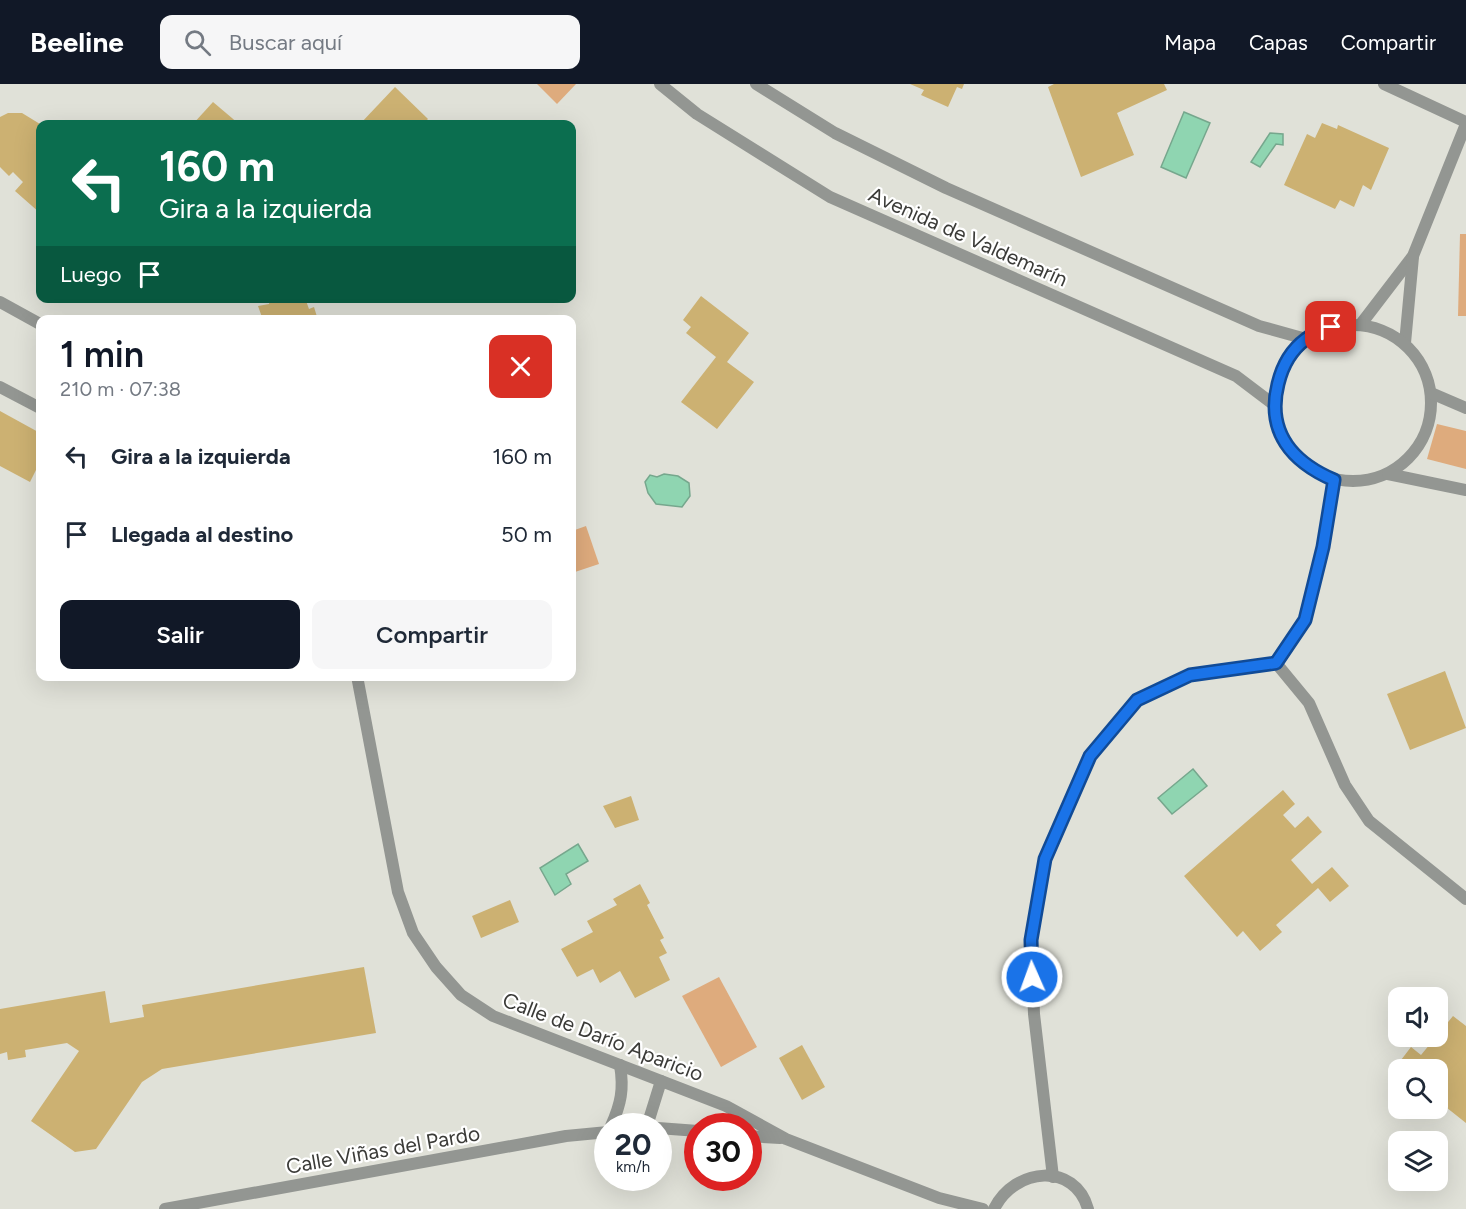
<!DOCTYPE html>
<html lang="es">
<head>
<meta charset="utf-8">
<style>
  body { margin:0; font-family:Figtree,sans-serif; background:#f6f6f7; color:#1f2937; height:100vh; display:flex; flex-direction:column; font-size:22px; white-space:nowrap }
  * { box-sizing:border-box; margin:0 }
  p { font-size:20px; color:#747a83 }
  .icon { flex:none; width:33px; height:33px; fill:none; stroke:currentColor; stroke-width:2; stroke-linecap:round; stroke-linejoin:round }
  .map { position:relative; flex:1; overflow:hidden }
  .sheet { position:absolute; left:36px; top:231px; width:540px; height:366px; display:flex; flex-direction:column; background:#fff; border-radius:12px; box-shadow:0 6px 24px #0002 }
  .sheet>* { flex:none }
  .hud { position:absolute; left:36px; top:36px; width:540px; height:183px; border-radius:12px; box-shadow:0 6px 24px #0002; background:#0b6e4f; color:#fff; overflow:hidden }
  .tools { position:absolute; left:1388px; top:903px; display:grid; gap:12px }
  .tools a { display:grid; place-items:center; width:60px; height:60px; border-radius:12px; background:#fff; box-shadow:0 6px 24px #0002; font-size:30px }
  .speed { position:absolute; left:594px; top:1029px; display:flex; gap:12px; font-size:30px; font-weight:700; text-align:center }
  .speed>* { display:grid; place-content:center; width:78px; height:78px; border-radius:50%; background:#fff; box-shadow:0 6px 24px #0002; line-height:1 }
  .speed small { font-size:15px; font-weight:400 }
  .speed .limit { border:9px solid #d22; background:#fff; color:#111 }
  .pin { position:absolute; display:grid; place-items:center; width:51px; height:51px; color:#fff; margin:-26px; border-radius:12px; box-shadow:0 3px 9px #0006 }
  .me { position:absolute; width:66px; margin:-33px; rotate:358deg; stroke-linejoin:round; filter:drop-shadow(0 0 4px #0008) }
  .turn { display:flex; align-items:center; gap:21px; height:126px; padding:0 24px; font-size:27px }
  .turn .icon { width:78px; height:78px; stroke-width:2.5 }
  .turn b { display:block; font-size:42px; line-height:51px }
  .then { display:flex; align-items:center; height:57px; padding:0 24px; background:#0003; gap:12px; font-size:22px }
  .round { display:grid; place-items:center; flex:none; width:63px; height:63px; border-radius:12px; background:#f6f6f7 }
  .headline { display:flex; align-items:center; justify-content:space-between; height:102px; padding:0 24px }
  h1 { font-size:36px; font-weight:600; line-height:45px; color:#111827 }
  .cta { display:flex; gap:12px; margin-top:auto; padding:12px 24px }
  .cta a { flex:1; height:69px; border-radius:12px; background:#111827; color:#fff; font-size:24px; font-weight:600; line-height:69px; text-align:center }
  .cta a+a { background:#f6f6f7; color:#1f2937 }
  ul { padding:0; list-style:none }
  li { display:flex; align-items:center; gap:18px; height:78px; padding:0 24px }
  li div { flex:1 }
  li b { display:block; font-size:22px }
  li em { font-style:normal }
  header { display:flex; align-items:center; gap:36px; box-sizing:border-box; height:84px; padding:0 30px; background:#111827; color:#fff }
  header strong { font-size:28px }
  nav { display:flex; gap:33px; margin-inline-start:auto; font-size:21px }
  .search { width:420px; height:54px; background:#f6f6f7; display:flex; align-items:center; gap:15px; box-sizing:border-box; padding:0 21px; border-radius:12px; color:#747a83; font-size:22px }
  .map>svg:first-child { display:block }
  .green { fill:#deab7d }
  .water { fill:#8fd5b1; stroke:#76a78d; stroke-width:1.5 }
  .building { fill:#ccb172 }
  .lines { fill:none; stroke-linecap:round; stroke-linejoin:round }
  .service { stroke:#939692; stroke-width:12 }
  .minor { stroke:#939692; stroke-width:12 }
  .tertiary { stroke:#939692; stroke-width:12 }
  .route-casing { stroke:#114b97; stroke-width:15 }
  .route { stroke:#1a73e8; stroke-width:10 }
  .labels { text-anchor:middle; stroke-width:4.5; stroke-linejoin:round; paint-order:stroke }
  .street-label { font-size:21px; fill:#3b3b38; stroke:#fff }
</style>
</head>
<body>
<header>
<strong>Beeline</strong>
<div class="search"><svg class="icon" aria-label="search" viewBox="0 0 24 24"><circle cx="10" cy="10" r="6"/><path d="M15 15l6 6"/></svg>Buscar aquí</div>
<nav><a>Mapa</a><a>Capas</a><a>Compartir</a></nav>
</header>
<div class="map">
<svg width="1466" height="1125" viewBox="0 0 1466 1125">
  <rect width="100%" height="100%" fill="#e0e1d8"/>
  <g class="green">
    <polygon points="537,0 576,0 557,20"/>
    <polygon points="1460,150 1466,150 1466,232 1458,232"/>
    <polygon points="1437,340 1466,347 1466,385 1427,375"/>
    <polygon points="586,442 599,480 572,489 572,447"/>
    <polygon points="719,893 757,963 721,983 682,912"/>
  </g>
  <g class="water">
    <polygon points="1184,28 1210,39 1186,94 1161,83"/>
    <polygon points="1270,49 1283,50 1283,61 1276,60 1260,83 1251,78"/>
    <polygon points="664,390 678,392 689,399 690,412 682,423 656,420 648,409 645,398 650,391 657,393"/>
    <polygon points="1193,685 1207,702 1172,730 1158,714"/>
    <polygon points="578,760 588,777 566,790 571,800 555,811 540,784"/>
  </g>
  <g class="building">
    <polygon points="910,0 964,0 962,5 957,3 948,23 921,11 924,6"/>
    <polygon points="1054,0 1164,0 1167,6 1117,29 1134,71 1081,93 1048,3"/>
    <polygon points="395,3 428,35 423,40 360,40"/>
    <polygon points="213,18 239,40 193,40"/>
    <polygon points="8,29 22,29 40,40 40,129 15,107 23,98 13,88 9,92 0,83 0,33"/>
    <polygon points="1322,39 1337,45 1338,41 1389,64 1371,106 1363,101 1354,123 1340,116 1335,125 1284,101 1307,50 1315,54"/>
    <polygon points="701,212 749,249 727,278 754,298 717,345 681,318 716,273 686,249 691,243 683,236"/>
    <polygon points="279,214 305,214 309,225 314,223 318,236 263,236 258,222 269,220 270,215 275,218"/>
    <polygon points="0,327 40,349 40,378 30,398 0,382"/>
    <polygon points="1445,587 1466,644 1410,666 1387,610"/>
    <polygon points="1283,706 1295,720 1283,731 1295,744 1308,732 1322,748 1291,776 1312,800 1332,783 1349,802 1330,818 1318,804 1276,841 1282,848 1260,867 1243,847 1237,853 1184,792"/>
    <polygon points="631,712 639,736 615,744 603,722"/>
    <polygon points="640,800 650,819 647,821 664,854 660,856 667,869 659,873 670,896 635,914 620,887 600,899 593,885 577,893 561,865 593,848 587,837 617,821 613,815"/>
    <polygon points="510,816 519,838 481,854 472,832"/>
    <polygon points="364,883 376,949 162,985 142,998 96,1065 75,1068 31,1037 79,967 67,959 25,966 26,973 8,976 7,968 0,970 0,925 105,907 110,939 144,933 142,921"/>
    <polygon points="1453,932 1466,942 1466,1039 1437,1016 1437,986 1398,986 1398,1001 1388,993 1411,963 1421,971"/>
    <polygon points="802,961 825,1003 802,1016 779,974"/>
  </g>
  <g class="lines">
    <polyline class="service" points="0,303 40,324"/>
    <g class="minor">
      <polyline points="1384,0 1466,38"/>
      <polyline points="0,218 40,240"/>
      <polyline points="1361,240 1413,172 1466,40"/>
      <polyline points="1405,259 1413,173"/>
      <polyline points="1276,579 1309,619 1345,701 1369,737 1466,815"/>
      <polyline points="357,592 398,808 413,849 436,883 461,911 493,932 726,1022 786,1055 939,1114 983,1125"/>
      <path d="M 611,1042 C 621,1020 624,1005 620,981"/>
      <polyline points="647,1042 661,997"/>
      <polyline points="658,1044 698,1047"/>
      <polyline points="748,1052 780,1054"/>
      <polyline points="1053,1093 1034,930 1031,856 1045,775 1071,714 1091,672 1138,616 1190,591 1276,579 1305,536 1323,463 1334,396"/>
      <polyline points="165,1125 566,1052 608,1048"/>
      <path d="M 994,1125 C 1015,1083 1075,1078 1088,1125"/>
    </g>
    <g class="tertiary">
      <polyline points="660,0 697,30 830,113 1236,292 1273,320"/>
      <polyline points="756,0 835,49 946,104 1259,242 1306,255"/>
      <circle cx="1353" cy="319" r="78"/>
      <polyline points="1431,309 1466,324"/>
      <polyline points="1388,390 1466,406"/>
    </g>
  </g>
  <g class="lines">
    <g class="route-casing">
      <path id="route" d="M 1032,893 L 1031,856 L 1045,775 L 1090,672 L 1137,616 L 1190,591 L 1276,579 L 1305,536 L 1323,463 L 1334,396 C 1292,378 1266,348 1278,300 C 1282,283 1291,266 1306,255 C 1313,249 1323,246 1331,243"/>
    </g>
    <use href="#route" class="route"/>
  </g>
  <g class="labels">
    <g class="street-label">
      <text transform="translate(968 153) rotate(24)" y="7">Avenida de Valdemarín</text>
      <text transform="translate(603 953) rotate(21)" y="7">Calle de Darío Aparicio</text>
      <text transform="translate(383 1066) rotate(-10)" y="7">Calle Viñas del Pardo</text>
    </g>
  </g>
</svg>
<div class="tools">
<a><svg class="icon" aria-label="sound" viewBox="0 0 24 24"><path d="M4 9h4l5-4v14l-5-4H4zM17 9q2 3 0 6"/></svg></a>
<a><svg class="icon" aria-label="search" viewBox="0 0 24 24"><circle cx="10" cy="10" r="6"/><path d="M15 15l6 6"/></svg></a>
<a><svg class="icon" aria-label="layers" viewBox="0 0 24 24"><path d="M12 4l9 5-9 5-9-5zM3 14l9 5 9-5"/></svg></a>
</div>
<div class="speed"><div>20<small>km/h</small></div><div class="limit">30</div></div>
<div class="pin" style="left:1331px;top:243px;background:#d93025"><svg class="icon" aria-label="arrive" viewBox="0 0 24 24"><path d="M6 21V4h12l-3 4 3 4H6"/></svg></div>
<svg class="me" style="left:1032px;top:893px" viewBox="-20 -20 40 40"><circle r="17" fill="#1a73e8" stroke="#fff" stroke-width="3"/><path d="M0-11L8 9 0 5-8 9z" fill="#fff"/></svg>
<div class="hud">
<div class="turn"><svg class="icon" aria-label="left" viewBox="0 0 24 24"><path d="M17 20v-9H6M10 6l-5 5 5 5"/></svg><div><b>160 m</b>Gira a la izquierda</div></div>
<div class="then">Luego<svg class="icon" aria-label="arrive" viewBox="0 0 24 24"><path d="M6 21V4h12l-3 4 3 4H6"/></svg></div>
</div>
<section class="sheet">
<div class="headline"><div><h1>1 min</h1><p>210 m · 07:38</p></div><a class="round" style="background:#d93025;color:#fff"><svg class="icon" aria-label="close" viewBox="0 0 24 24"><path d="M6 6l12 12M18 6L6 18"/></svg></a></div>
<ul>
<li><svg class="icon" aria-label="left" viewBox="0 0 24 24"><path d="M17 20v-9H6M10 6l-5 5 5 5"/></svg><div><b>Gira a la izquierda</b></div><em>160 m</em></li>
<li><svg class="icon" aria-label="arrive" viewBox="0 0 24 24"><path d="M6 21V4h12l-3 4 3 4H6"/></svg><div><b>Llegada al destino</b></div><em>50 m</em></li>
</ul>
<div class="cta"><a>Salir</a><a>Compartir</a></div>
</section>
</div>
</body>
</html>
